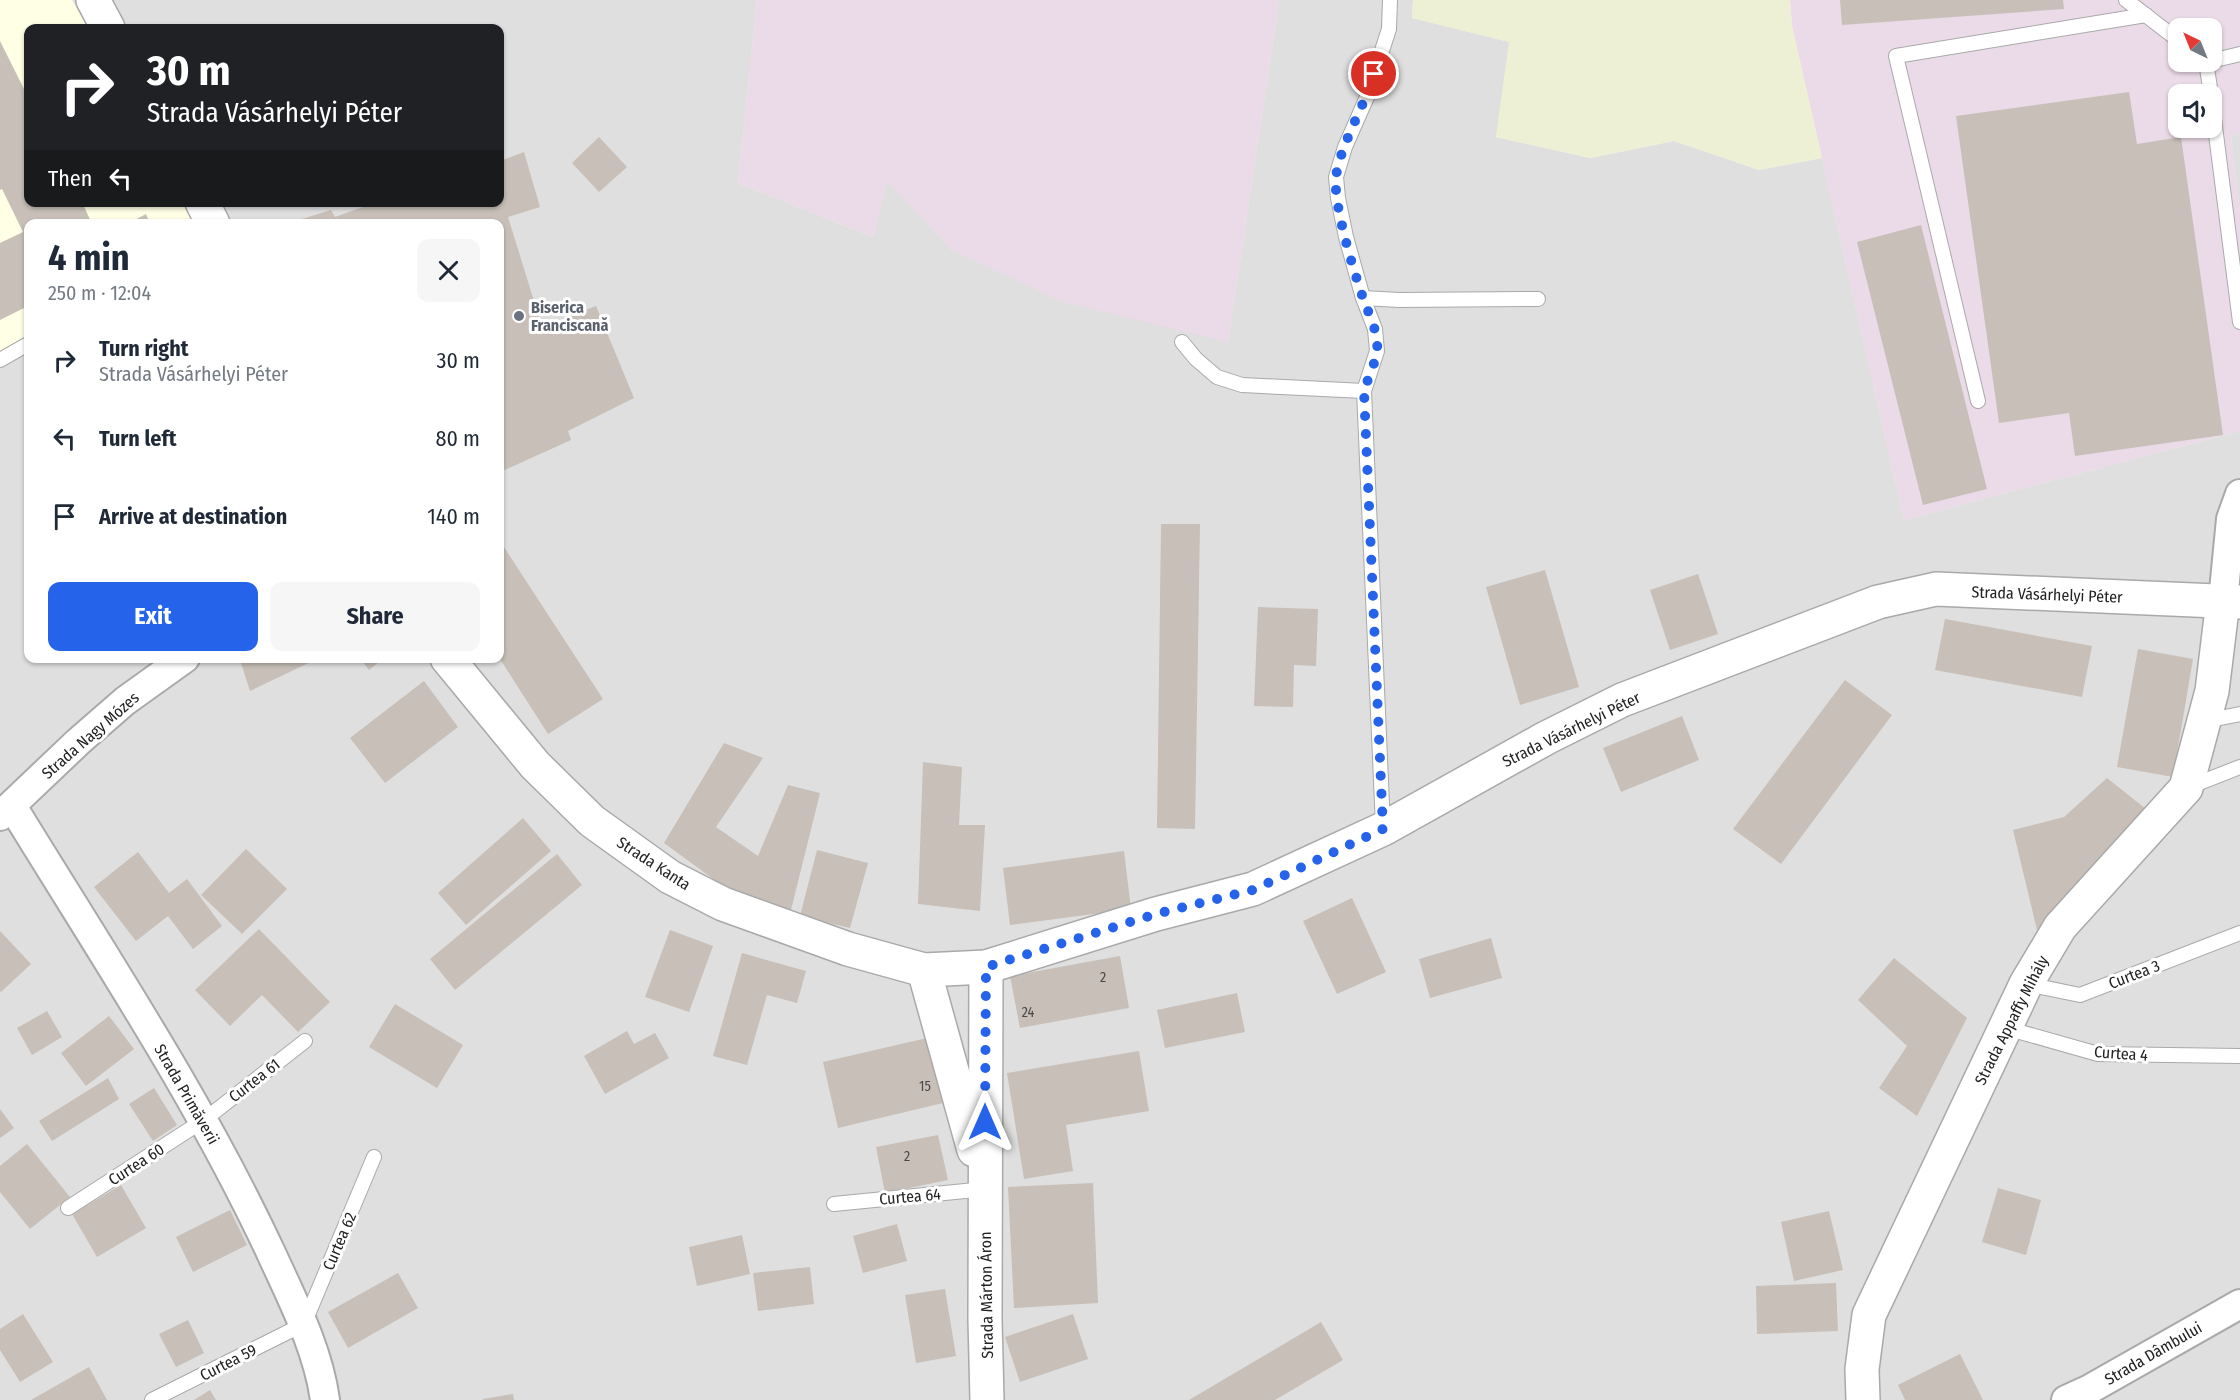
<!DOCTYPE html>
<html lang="en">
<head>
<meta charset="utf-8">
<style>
  body { margin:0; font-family:"Fira Sans Condensed",sans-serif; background:#f6f6f7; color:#1f2937; height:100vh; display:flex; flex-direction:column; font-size:22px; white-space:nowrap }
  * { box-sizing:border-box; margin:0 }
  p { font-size:20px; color:#747a83 }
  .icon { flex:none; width:33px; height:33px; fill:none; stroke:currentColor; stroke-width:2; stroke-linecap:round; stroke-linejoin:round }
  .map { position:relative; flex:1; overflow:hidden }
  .side { position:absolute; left:24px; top:219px; width:480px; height:444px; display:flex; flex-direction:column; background:#fff; border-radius:12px; box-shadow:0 2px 4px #0004 }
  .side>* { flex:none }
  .banner { position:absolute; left:24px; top:24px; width:480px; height:183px; border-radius:12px; box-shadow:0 2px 4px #0004; background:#202124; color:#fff; overflow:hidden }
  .needle { width:39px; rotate:317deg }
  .fabs { position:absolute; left:2168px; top:18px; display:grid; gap:12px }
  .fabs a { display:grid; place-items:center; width:54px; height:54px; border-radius:12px; background:#fff; box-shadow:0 2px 4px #0004; font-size:30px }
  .pin { position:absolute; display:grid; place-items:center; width:51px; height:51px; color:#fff; margin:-26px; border:3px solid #fff; border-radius:50%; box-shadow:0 2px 6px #0007 }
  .me { position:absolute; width:66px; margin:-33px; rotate:0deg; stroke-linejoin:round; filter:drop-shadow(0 0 4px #0008) }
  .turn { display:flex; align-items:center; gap:21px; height:126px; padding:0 24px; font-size:27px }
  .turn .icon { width:78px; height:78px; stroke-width:2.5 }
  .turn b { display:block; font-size:42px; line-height:51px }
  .then { display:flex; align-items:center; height:57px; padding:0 24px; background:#0003; gap:12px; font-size:22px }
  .round { display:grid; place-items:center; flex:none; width:63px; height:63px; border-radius:12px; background:#f6f6f7 }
  .overview { display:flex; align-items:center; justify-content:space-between; height:102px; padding:0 24px }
  h1 { font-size:36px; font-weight:700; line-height:45px }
  .primary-button { display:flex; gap:12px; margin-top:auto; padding:12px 24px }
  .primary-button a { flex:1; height:69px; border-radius:12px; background:#2563eb; color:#fff; font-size:24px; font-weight:700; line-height:69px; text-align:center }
  .primary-button a+a { background:#f6f6f7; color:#1f2937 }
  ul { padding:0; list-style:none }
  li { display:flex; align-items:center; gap:18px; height:78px; padding:0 24px }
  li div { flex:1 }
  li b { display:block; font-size:22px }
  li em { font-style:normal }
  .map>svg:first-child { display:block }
  .residential { fill:#e0dfdf }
  .industrial { fill:#ebdbe8; fill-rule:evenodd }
  .education { fill:#ffffe5 }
  .farmland { fill:#eef0d5 }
  .building { fill:#c7bfb8 }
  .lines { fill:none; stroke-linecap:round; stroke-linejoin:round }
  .service-casing { stroke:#a9a9a9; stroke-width:16 }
  .minor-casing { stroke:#a9a9a9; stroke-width:32 }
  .tertiary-casing { stroke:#a9a9a9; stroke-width:36 }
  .service { stroke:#fff; stroke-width:14 }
  .minor { stroke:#fff; stroke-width:28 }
  .tertiary { stroke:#fff; stroke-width:33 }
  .route { stroke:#2563eb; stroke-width:10; stroke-dasharray:0 18 }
  .worship-dot { fill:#6b7280; stroke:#fff; stroke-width:2 }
  .labels { text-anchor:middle; stroke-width:6; stroke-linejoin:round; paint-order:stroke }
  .number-label { font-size:14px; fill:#4b4948 }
  .worship-label { font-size:16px; font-weight:bold; fill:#5b616d; stroke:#fff; text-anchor:start }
  .street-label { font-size:16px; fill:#222; stroke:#fff }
</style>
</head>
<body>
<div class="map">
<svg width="2240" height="1400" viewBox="0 0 2240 1400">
  <rect width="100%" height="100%" fill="#f2efe9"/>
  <g class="residential">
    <polygon points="72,0 757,0 738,183 873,237 887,180 952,250 1228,342 1279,0 1413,0 1412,18 1510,42 1496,137 1590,158 1674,141 1759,170 1822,158 1904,520 2240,431 2240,1400 0,1400 0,364 28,349 28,658 500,658 500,224 200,223 188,203 500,202 500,28 88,28"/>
    <polygon points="2240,133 2240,212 2231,136"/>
  </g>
  <g class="industrial">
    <polygon points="757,0 1279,0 1228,342 1063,302 952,250 887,181 873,237 738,183"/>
    <path d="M 1790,0 L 2240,0 L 2240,133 L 2231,136 L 2240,212 L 2240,431 L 1904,520 L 1792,26 ZM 2178,28 L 2211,28 L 2211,62 L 2178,62 ZM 2178,94 L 2211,94 L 2211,128 L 2178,128 Z"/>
  </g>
  <polygon class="education" points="0,0 72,0 88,28 28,28 28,202 188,203 200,223 28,224 28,349 0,364"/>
  <polygon class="farmland" points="1413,0 1790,0 1792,26 1822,158 1759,170 1674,141 1590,158 1496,137 1509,42 1412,18"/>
  <g class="building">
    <polygon points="1840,0 2063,0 2064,9 1842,25"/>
    <polygon points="0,41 28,97 28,202 82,202 92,224 28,224 28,306 0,320 0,243 23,232 2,189 0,190"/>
    <polygon points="2129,92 2137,144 2181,137 2223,435 2075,456 2069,413 1999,423 1956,116"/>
    <polygon points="599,137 627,167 599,192 572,163"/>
    <polygon points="524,152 540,207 508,217 542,327 596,306 634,398 568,431 571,440 500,472 500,224 289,223 331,210 335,217 377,202 500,202 500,161"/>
    <polygon points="146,214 150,224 127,224"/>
    <polygon points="1921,225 1987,489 1923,505 1857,242"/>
    <polygon points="1161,524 1200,524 1195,829 1157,828"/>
    <polygon points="500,541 603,699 548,734 500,659"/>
    <polygon points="1545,570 1579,687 1520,705 1486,587"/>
    <polygon points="1698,574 1718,634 1670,650 1650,590"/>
    <polygon points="1258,607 1318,609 1316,666 1294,665 1293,707 1254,706"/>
    <polygon points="1945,619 2092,646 2082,697 1935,670"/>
    <polygon points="2138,649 2193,659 2173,777 2117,767"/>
    <polygon points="244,658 319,658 250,691 240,660"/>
    <polygon points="360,658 384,658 369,670"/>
    <polygon points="1845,680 1892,715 1781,864 1733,829"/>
    <polygon points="424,681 458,727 385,783 350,738"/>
    <polygon points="1682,716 1699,760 1621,792 1603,748"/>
    <polygon points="724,743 763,758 716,827 758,856 788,785 820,793 791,910 727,889 664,843"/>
    <polygon points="923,762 962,767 959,825 985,825 980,911 918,904"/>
    <polygon points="2107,778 2146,809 2037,930 2013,830 2064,817"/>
    <polygon points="523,818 551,851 466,925 438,893"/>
    <polygon points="246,849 287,889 242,934 201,895"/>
    <polygon points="817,850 868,863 850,928 800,916"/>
    <polygon points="1124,851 1131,909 1010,925 1003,868"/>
    <polygon points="138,852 169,893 187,879 222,926 193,949 168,916 136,941 94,887"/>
    <polygon points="557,854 582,885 455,990 430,959"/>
    <polygon points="1352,898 1386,972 1337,994 1303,921"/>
    <polygon points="259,929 330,1002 298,1032 262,995 230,1026 195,990"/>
    <polygon points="670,930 713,946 689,1012 645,997"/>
    <polygon points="0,931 31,964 1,992 0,991"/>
    <polygon points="1491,938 1502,978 1430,998 1419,959"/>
    <polygon points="742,953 806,971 797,1003 767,995 747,1065 713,1056"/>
    <polygon points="1120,956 1129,1008 1020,1028 1010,976"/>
    <polygon points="1894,958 1967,1018 1917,1116 1879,1088 1907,1046 1858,1000"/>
    <polygon points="1237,993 1245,1032 1165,1048 1157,1010"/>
    <polygon points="395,1004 463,1045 437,1088 369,1047"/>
    <polygon points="47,1011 62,1037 32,1055 17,1028"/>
    <polygon points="109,1016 134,1049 86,1086 61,1053"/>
    <polygon points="627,1031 634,1044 655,1033 669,1058 605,1094 584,1056"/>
    <polygon points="927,1038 943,1103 838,1128 823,1062"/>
    <polygon points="1139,1051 1149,1111 1066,1125 1073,1171 1024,1179 1007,1073"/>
    <polygon points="108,1078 119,1099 52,1141 39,1121"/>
    <polygon points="154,1088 177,1125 153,1141 129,1104"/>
    <polygon points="0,1109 14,1128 0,1138"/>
    <polygon points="938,1135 948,1180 885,1193 876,1147"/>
    <polygon points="27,1144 70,1197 30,1229 0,1192 0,1166"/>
    <polygon points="1093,1183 1098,1303 1014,1308 1008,1187"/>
    <polygon points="121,1185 146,1228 97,1257 72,1214"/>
    <polygon points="1998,1188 2041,1200 2026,1255 1982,1242"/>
    <polygon points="230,1210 247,1245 193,1272 176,1237"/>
    <polygon points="1829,1211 1843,1270 1794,1281 1781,1222"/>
    <polygon points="897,1224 907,1261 863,1273 853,1236"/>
    <polygon points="742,1235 750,1274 697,1286 689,1247"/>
    <polygon points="810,1267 814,1304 758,1311 753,1273"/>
    <polygon points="398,1273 418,1308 348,1348 328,1312"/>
    <polygon points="1836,1283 1838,1331 1757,1334 1756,1286"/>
    <polygon points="945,1289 956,1356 916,1363 905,1295"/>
    <polygon points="23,1314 53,1362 20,1382 0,1350 0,1329"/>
    <polygon points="1073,1314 1088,1359 1020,1382 1005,1337"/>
    <polygon points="188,1320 204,1353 176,1367 159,1334"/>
    <polygon points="1321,1322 1343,1360 1275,1400 1189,1400"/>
    <polygon points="1960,1354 1983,1400 1905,1400 1898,1385"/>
    <polygon points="89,1367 107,1400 31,1400"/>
    <polygon points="210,1390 216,1400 194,1400"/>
    <polygon points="513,1394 514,1400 483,1400 483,1399"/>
  </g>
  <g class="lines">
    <g class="service-casing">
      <g id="service">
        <polyline points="2126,0 2178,40"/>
        <polyline points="2211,61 2240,54"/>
        <polyline points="2206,62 2211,94"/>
        <polyline points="2211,95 2240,322"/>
        <polyline points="1363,298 1399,300 1538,299"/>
        <polyline points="1182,342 1196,359 1217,377 1242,385 1364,391"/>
        <polyline points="0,360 28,344"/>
        <polyline points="1978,401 1896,56 2146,15"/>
        <polyline points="2205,721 2240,714"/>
        <polyline points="2189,787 2240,767"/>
        <polyline points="1383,827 1364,391 1377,351 1375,329 1363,298 1346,237 1338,198 1336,177 1345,147 1367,97 1389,29 1390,0"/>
        <polyline points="2027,984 2080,995 2240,933"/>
        <polyline points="2006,1028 2098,1054 2240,1056"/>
        <polyline points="834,1204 985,1189"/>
        <polyline points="68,1208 204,1120 305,1041"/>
        <polyline points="152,1400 304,1324 374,1157"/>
      </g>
    </g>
    <g class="minor-casing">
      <g id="minor">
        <polyline points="2223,601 2231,519 2240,494"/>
        <path d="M 12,806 C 102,953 199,1098 272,1255 C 293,1301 318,1349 325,1400"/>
        <polyline points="0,816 79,741 125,701 185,658"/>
        <polyline points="2066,1400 2090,1389 2240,1304"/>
      </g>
    </g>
    <g class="tertiary-casing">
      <g id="tertiary">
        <polyline points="93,0 108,28"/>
        <polyline points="202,202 213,224"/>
        <polyline points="447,658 535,765 592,821 670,877 723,904 848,949 924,970 986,967 1156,914 1253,889 1383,829 1546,738 1622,700 1878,602 1936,589 2240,602"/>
        <polyline points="986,967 985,1320 987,1400"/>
        <polyline points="924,970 974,1150"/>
        <polyline points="1863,1400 1862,1369 1869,1315 2026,984 2060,927 2186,788 2212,691 2223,601"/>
      </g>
    </g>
    <use href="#service" class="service"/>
    <use href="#minor" class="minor"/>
    <use href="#tertiary" class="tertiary"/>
  </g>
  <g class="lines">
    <path class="route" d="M 985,1122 L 986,967 L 1156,914 L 1253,890 L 1383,829 L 1364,391 C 1368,378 1375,364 1377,351 C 1379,333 1369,315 1363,298 C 1354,272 1333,204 1336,177 C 1339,148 1365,105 1374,74"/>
  </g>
  <circle class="worship-dot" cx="519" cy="316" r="6"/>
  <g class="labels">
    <g class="number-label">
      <text x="1103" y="982">2</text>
      <text x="1028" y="1017">24</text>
      <text x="925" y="1091">15</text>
      <text x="907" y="1161">2</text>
    </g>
    <g class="worship-label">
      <text x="531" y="313">Biserica<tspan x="531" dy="18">Franciscană</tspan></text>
    </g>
    <g class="street-label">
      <text transform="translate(2047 594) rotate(2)" y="6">Strada Vásárhelyi Péter</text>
      <text transform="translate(1571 729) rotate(-26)" y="6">Strada Vásárhelyi Péter</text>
      <text transform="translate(90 735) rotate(-41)" y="6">Strada Nagy Mózes</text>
      <text transform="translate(654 863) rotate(33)" y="6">Strada Kanta</text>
      <text transform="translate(2134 974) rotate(-21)" y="6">Curtea 3</text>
      <text transform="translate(2011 1020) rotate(-63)" y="6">Strada Appaffy Mihály</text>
      <text transform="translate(2121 1053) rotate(4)" y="6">Curtea 4</text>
      <text transform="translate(254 1080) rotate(-38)" y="6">Curtea 61</text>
      <text transform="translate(187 1094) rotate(60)" y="6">Strada Primăverii</text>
      <text transform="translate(136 1164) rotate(-33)" y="6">Curtea 60</text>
      <text transform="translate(910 1196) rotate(-5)" y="6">Curtea 64</text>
      <text transform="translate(339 1241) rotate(-67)" y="6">Curtea 62</text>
      <text transform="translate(986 1295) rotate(-91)" y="6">Strada Márton Áron</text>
      <text transform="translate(2153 1353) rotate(-30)" y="6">Strada Dâmbului</text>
      <text transform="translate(228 1362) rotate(-27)" y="6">Curtea 59</text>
    </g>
  </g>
</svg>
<div class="fabs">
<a><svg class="needle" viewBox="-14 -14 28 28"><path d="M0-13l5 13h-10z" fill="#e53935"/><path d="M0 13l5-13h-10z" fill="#747a83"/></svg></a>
<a><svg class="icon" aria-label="sound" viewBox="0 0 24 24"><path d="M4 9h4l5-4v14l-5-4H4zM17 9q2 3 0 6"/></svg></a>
</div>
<div class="pin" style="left:1374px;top:74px;background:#d93025"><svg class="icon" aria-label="arrive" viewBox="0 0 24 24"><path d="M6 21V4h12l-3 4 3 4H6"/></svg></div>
<svg class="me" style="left:985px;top:1122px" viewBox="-20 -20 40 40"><path d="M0-17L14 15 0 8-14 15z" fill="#2563eb" stroke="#fff" stroke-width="4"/></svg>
<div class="banner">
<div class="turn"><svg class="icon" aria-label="right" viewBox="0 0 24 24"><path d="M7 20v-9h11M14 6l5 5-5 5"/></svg><div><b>30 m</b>Strada Vásárhelyi Péter</div></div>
<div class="then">Then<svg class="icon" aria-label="left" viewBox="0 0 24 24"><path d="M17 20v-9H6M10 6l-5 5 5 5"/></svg></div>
</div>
<section class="side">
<div class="overview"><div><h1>4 min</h1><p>250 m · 12:04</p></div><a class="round"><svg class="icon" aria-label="close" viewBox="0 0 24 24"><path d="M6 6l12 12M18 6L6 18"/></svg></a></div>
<ul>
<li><svg class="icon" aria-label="right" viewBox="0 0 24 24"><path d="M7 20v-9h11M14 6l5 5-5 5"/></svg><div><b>Turn right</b><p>Strada Vásárhelyi Péter</p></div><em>30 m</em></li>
<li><svg class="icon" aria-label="left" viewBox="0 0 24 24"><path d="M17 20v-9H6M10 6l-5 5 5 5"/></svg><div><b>Turn left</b></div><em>80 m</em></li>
<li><svg class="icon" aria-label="arrive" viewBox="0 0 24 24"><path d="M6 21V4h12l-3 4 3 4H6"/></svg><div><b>Arrive at destination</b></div><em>140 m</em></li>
</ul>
<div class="primary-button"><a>Exit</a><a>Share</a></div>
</section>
</div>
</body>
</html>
